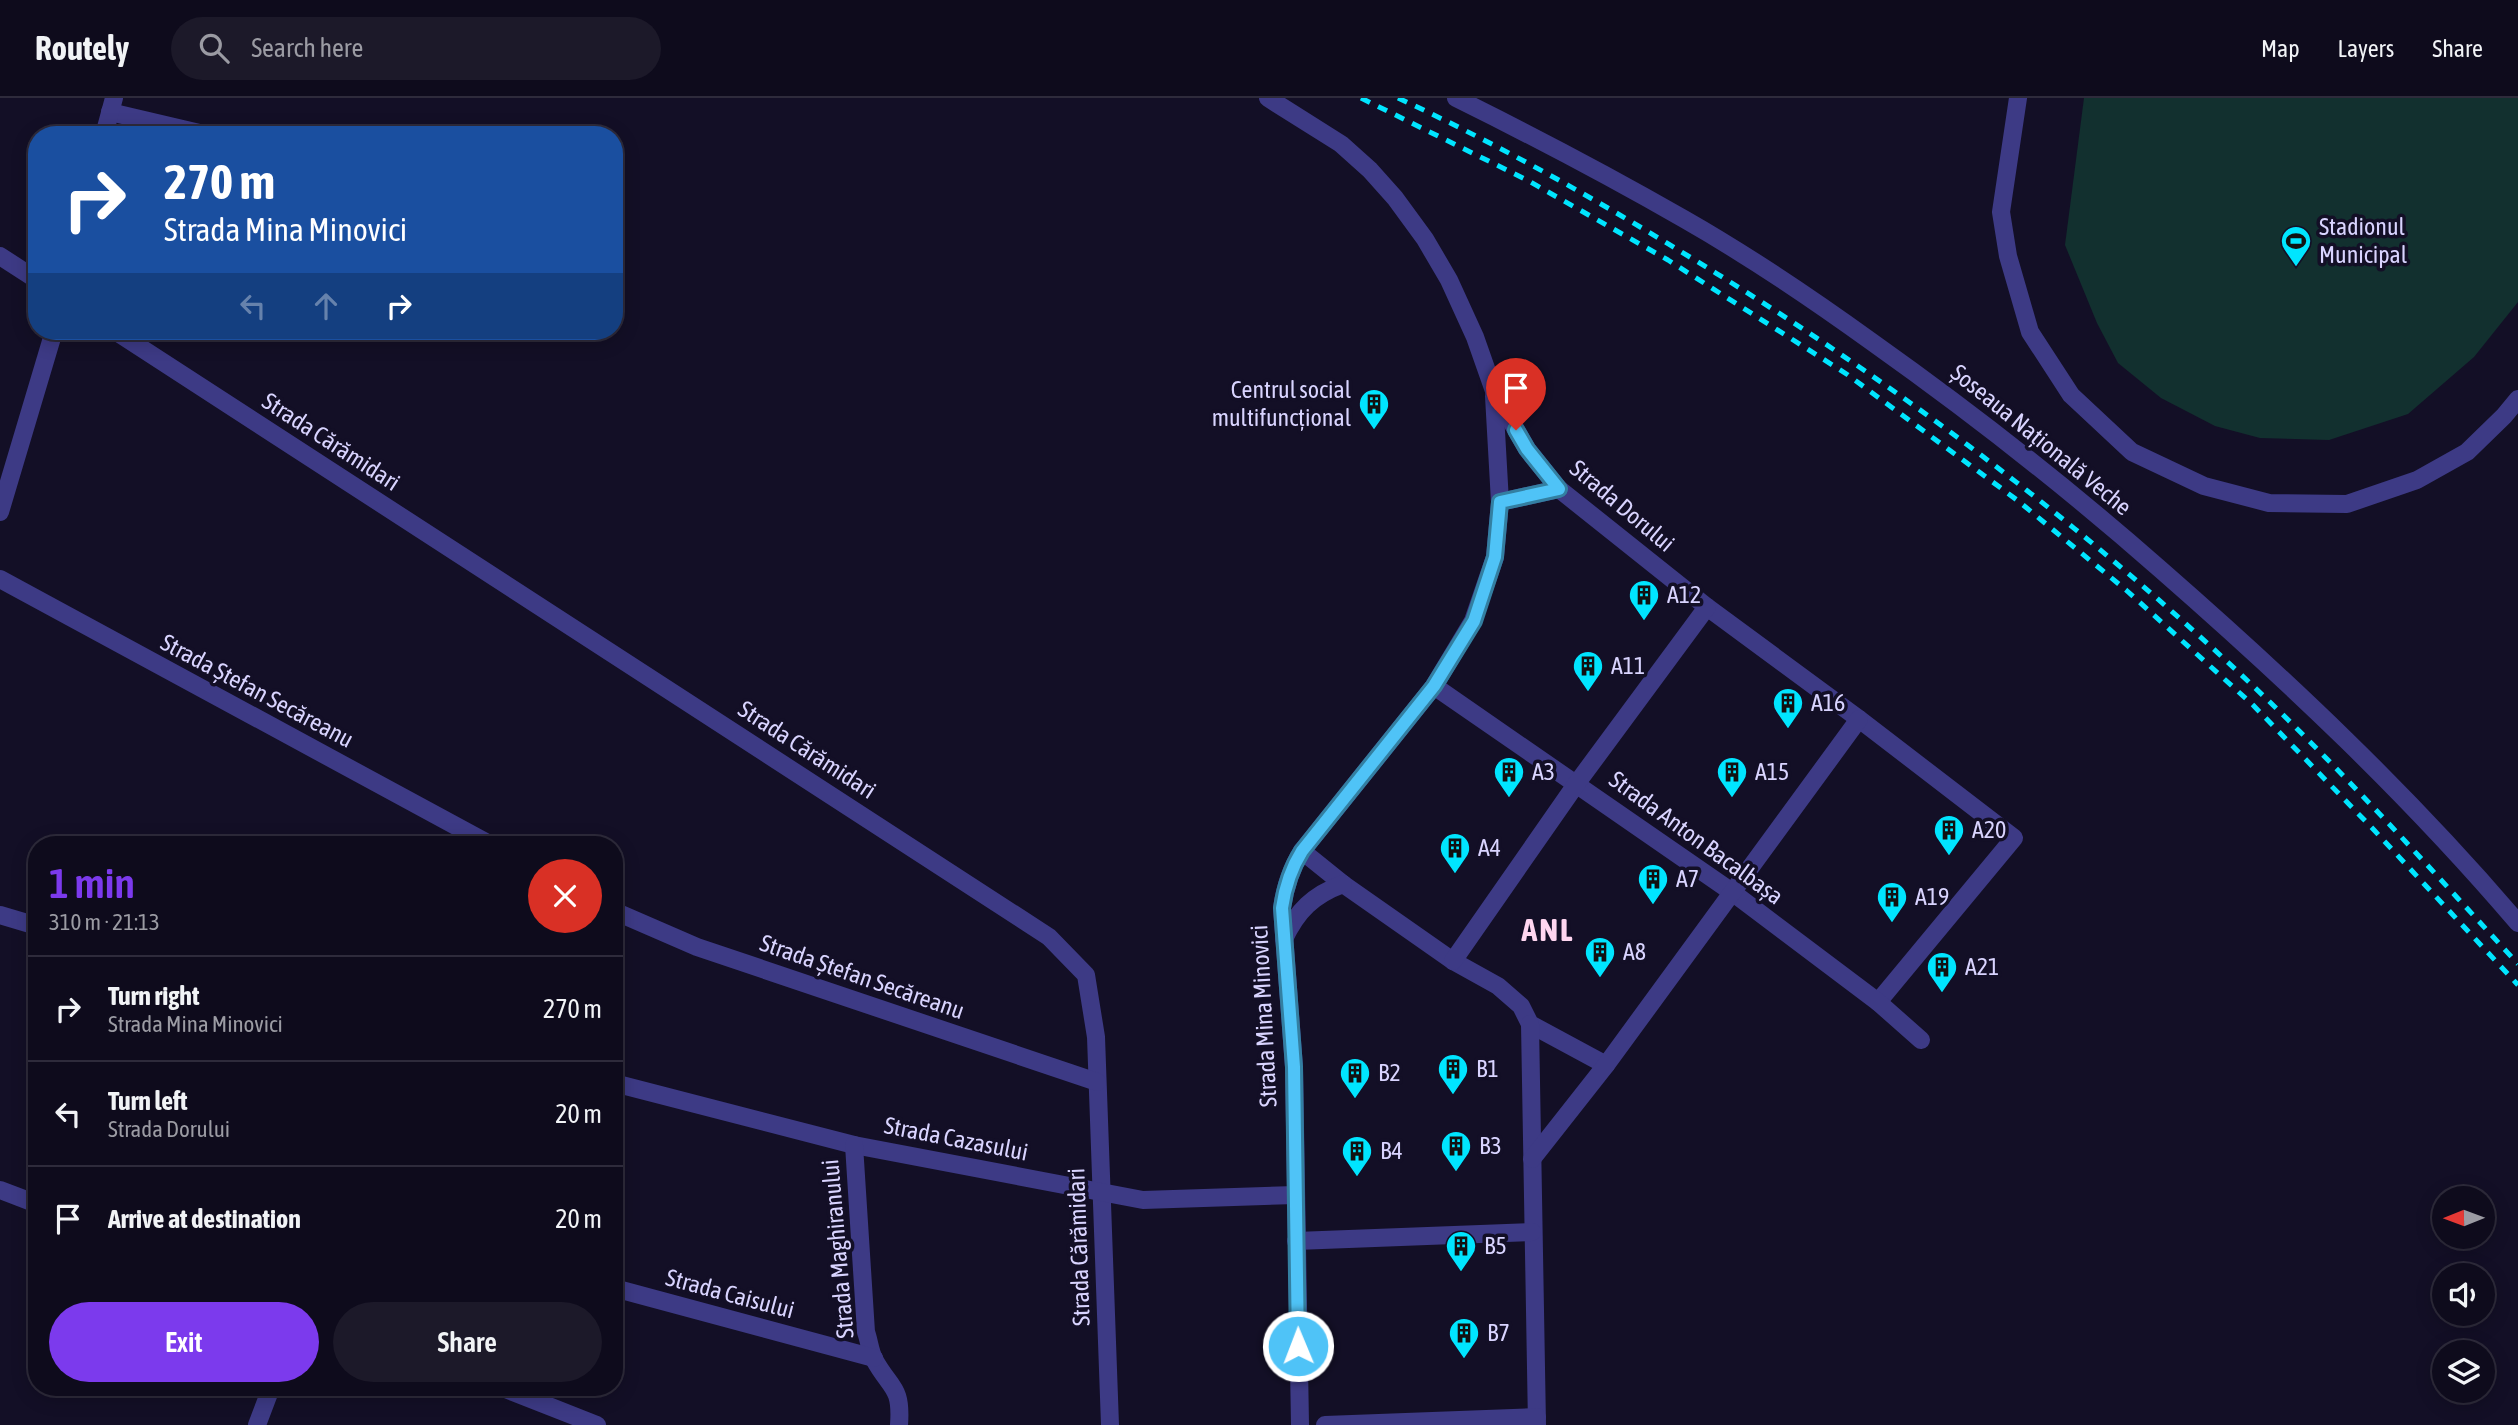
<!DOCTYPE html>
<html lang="en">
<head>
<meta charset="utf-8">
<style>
  body { margin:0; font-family:"Asap Condensed",sans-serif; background:#1c1929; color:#f1f3f6; height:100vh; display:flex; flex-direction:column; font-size:26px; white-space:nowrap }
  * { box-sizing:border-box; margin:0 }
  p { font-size:23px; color:#9b9ba3 }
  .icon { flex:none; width:38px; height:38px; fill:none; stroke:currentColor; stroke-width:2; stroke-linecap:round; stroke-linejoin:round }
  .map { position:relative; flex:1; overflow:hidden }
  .details { position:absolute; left:28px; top:738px; width:595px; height:560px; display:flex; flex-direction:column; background:#0e0b1c; border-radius:28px; box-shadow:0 4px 18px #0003,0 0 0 2px #2e2b3b }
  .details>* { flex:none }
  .guide { position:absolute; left:28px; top:28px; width:595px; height:214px; border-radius:28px; box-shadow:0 4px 18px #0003,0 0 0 2px #2e2b3b; background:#1a4fa0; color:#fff; overflow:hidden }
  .needle { width:46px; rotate:269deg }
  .fabs { position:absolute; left:2432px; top:1088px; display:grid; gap:14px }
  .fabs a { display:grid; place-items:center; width:63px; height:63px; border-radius:50%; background:#0e0b1c; box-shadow:0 4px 18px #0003,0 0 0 2px #2e2b3b; font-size:35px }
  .pin { position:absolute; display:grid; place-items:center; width:60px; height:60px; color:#fff; margin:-72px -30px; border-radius:50% 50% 50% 0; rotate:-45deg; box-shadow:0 0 7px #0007 }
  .pin .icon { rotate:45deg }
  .me { position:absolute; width:77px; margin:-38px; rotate:359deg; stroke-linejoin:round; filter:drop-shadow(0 0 5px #0008) }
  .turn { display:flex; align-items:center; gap:24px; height:147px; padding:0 21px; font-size:32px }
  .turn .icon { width:91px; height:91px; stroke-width:2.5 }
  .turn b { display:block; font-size:49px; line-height:60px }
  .lanes { display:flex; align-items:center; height:66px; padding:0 21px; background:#0003; justify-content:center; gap:35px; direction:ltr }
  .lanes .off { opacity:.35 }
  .round { display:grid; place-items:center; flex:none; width:74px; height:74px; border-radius:37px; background:#1c1929 }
  .summary { display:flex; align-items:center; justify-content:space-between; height:119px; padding:0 21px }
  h1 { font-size:42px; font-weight:600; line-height:52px; color:#7c3aed }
  .button { display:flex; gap:14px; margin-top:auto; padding:14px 21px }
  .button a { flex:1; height:80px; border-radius:42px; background:#7c3aed; color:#fff; font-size:28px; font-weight:600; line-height:80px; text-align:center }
  .button a+a { background:#1c1929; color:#f1f3f6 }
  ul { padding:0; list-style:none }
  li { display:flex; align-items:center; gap:21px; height:105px; padding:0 21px; border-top:2px solid #2e2b3b }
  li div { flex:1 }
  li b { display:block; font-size:26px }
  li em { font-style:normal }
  header { display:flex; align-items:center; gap:42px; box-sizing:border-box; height:98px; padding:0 35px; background:#0e0b1c; border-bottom:2px solid #2e2b3b }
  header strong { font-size:33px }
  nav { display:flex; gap:38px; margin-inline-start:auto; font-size:24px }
  .search { width:490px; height:63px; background:#1c1929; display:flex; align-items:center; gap:18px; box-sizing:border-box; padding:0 24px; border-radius:38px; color:#9b9ba3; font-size:26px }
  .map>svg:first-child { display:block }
  .green { fill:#12302f }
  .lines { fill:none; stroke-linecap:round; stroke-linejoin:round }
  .minor { stroke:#3d3a85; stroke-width:18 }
  .rail { stroke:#00e5ff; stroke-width:5; stroke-dasharray:10 9; stroke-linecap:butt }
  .route-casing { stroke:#337fa1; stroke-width:18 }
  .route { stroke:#4fc3f7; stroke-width:12 }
  .labels { text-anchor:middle; stroke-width:7; stroke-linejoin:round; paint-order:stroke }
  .poi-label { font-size:24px; fill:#d9d4ff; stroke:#130f26; text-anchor:start }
  .street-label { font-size:24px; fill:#d9d4ff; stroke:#130f26 }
  .district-label { font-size:32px; font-weight:bold; letter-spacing:2px; fill:#ffd6f0; stroke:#130f26 }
</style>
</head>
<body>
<header>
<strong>Routely</strong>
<div class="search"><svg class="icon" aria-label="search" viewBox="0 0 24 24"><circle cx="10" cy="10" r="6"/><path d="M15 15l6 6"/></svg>Search here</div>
<nav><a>Map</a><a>Layers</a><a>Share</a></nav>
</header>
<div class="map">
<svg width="2518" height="1327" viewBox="0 0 2518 1327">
  <rect width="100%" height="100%" fill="#130f26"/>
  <polygon class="green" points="2084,0 2518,0 2518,204 2474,259 2408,316 2329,342 2260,340 2215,328 2161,300 2118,265 2097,225 2065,147"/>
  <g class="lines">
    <g class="minor">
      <polyline points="1268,0 1341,46 1370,72 1395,100 1425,141 1449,182 1475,239 1494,293 1527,351 1559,391 1707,509 1859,621 2014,740 1878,904"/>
      <path d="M 1456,0 C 1533,38 1609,78 1684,121 C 1749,158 1811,200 1872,244 C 1972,315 2068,390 2160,471 C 2287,582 2409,697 2518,825"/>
      <polyline points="2018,0 2001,114 2008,158 2030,234 2071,297 2132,354 2204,388 2269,405 2347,406 2417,382 2467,354 2504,318 2518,301"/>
      <polyline points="110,14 208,37"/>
      <polyline points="104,37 114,0"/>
      <polyline points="0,158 37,182"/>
      <polyline points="115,233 1049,839 1086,877 1096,939 1110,1327"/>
      <polyline points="1500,404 1559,391"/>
      <polyline points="0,414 54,233"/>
      <polyline points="0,481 491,747"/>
      <polyline points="1434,588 1732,794 1878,904 1921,942"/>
      <polyline points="1302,753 1343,786 1453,863 1498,888 1521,908 1530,926 1606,967"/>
      <polyline points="614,813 697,849 1097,984"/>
      <polyline points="0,817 37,828"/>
      <path d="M 1284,841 C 1297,813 1313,797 1343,786"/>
      <polyline points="1453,863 1577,685 1707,509"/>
      <polyline points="1530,926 1537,1327"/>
      <polyline points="614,985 854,1047 1143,1102 1295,1097"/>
      <path d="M 854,1047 L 866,1234 C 869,1242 870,1253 874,1261 C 890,1291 902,1287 899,1327"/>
      <polyline points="1532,1061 1606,967 1859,621"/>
      <polyline points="0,1092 37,1106"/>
      <polyline points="1296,1143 1532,1134"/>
      <polyline points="614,1190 874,1260"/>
      <polyline points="503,1290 597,1327"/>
      <polyline points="257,1327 271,1290"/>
      <path d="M 1300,1327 L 1294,969 L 1282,810 C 1285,789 1290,772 1302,753 L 1434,588 L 1473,523 L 1495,459 L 1500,404 L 1494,298"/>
      <polyline points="1325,1327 1537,1319"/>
    </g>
    <g class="rail">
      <polyline points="1361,0 1527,82 1668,162 1848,277 2017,402 2126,492 2253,607 2374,732 2518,887"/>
      <path d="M 1398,0 C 1493,44 1585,95 1675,150 C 1892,281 2095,434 2277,611 C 2361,693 2439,780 2518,866"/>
    </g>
  </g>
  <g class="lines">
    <g class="route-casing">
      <path id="route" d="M 1298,1248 L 1294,969 L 1282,810 C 1285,789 1290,772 1302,753 L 1434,588 L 1474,523 L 1495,459 L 1500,404 L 1559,391 L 1527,351 L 1516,332"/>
    </g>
    <use href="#route" class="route"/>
  </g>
  <defs>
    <g id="stadium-pin" transform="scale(1.575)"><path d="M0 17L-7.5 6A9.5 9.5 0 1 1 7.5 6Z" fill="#00e5ff" stroke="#130f26"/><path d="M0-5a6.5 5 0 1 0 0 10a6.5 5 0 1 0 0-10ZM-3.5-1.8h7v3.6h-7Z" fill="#111"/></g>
    <g id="building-pin" transform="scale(1.575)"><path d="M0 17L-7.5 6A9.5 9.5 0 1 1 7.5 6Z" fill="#00e5ff" stroke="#130f26"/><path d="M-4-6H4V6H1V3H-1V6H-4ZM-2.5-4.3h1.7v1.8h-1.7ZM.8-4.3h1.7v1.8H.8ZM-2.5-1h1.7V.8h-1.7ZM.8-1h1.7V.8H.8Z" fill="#111"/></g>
  </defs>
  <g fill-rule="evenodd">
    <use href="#stadium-pin" x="2296" y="143"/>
    <use href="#building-pin" x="1374" y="306"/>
    <use href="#building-pin" x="1644" y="497"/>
    <use href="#building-pin" x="1588" y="568"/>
    <use href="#building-pin" x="1788" y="605"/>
    <use href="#building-pin" x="1509" y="674"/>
    <use href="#building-pin" x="1732" y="674"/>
    <use href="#building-pin" x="1949" y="732"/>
    <use href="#building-pin" x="1455" y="750"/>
    <use href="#building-pin" x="1653" y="781"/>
    <use href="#building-pin" x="1892" y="799"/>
    <use href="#building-pin" x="1600" y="854"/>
    <use href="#building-pin" x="1942" y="869"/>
    <use href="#building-pin" x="1453" y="971"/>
    <use href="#building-pin" x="1355" y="975"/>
    <use href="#building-pin" x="1456" y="1048"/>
    <use href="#building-pin" x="1357" y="1053"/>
    <use href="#building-pin" x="1461" y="1148"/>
    <use href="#building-pin" x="1464" y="1235"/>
  </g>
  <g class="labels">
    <g class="poi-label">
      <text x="2319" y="137">Stadionul<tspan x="2319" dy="28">Municipal</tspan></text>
      <text x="1351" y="300" text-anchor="end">Centrul social<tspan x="1351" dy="28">multifuncțional</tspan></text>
      <text x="1667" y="505">A12</text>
      <text x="1611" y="576">A11</text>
      <text x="1811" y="613">A16</text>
      <text x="1532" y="682">A3</text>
      <text x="1755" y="682">A15</text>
      <text x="1972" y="740">A20</text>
      <text x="1478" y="758">A4</text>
      <text x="1676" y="789">A7</text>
      <text x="1915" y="807">A19</text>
      <text x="1623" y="862">A8</text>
      <text x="1965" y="877">A21</text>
      <text x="1476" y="979">B1</text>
      <text x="1378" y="983">B2</text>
      <text x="1479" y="1056">B3</text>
      <text x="1380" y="1061">B4</text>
      <text x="1484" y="1156">B5</text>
      <text x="1487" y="1243">B7</text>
    </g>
    <g class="street-label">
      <text transform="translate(2041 342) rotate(39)" y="8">Șoseaua Națională Veche</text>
      <text transform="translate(331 344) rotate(33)" y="8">Strada Cărămidari</text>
      <text transform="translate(1622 408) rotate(40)" y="8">Strada Dorului</text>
      <text transform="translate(257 593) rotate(28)" y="8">Strada Ștefan Secăreanu</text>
      <text transform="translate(807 652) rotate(33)" y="8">Strada Cărămidari</text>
      <text transform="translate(1696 740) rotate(36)" y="8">Strada Anton Bacalbașa</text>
      <text transform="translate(862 879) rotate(19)" y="8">Strada Ștefan Secăreanu</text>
      <text transform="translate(1264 918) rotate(-93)" y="8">Strada Mina Minovici</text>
      <text transform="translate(956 1041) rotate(11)" y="8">Strada Cazasului</text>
      <text transform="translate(1079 1149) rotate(-92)" y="8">Strada Cărămidari</text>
      <text transform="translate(838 1151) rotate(-95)" y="8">Strada Maghiranului</text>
      <text transform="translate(730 1196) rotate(15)" y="8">Strada Caisului</text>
    </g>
    <g class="district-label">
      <text x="1548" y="843">ANL</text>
    </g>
  </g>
</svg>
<div class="fabs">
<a><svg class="needle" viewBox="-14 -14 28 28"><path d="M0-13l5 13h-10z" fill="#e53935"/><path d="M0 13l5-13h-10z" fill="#9b9ba3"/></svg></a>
<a><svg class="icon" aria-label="sound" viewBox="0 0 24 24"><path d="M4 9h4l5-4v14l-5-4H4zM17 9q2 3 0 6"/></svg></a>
<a><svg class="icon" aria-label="layers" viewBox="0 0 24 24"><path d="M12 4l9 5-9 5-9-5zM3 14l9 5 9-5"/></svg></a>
</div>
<div class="pin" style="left:1516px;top:332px;background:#d93025"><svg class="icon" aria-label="arrive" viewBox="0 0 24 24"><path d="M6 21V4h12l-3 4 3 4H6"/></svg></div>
<svg class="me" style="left:1298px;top:1248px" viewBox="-20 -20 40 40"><circle r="17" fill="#4fc3f7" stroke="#fff" stroke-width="3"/><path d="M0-11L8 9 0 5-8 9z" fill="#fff"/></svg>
<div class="guide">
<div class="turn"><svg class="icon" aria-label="right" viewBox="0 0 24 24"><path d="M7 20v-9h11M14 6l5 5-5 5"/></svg><div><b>270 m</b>Strada Mina Minovici</div></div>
<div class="lanes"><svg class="icon off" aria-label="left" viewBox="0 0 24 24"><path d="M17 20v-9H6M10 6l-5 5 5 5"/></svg><svg class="icon off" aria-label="ahead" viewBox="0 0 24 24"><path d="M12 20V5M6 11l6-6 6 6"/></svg><svg class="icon" aria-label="right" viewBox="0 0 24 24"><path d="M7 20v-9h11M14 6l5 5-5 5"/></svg></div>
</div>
<section class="details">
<div class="summary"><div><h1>1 min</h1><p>310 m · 21:13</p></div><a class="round" style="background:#d93025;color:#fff"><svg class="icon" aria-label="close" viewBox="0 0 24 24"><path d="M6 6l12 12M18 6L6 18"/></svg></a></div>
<ul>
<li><svg class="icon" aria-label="right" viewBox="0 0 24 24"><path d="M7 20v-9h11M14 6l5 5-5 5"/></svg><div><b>Turn right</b><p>Strada Mina Minovici</p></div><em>270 m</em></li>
<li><svg class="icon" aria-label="left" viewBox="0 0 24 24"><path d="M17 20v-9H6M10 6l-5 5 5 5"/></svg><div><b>Turn left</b><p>Strada Dorului</p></div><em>20 m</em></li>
<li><svg class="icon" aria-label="arrive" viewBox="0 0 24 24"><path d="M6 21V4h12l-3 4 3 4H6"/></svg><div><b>Arrive at destination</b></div><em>20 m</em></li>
</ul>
<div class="button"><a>Exit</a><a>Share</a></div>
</section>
</div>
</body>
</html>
